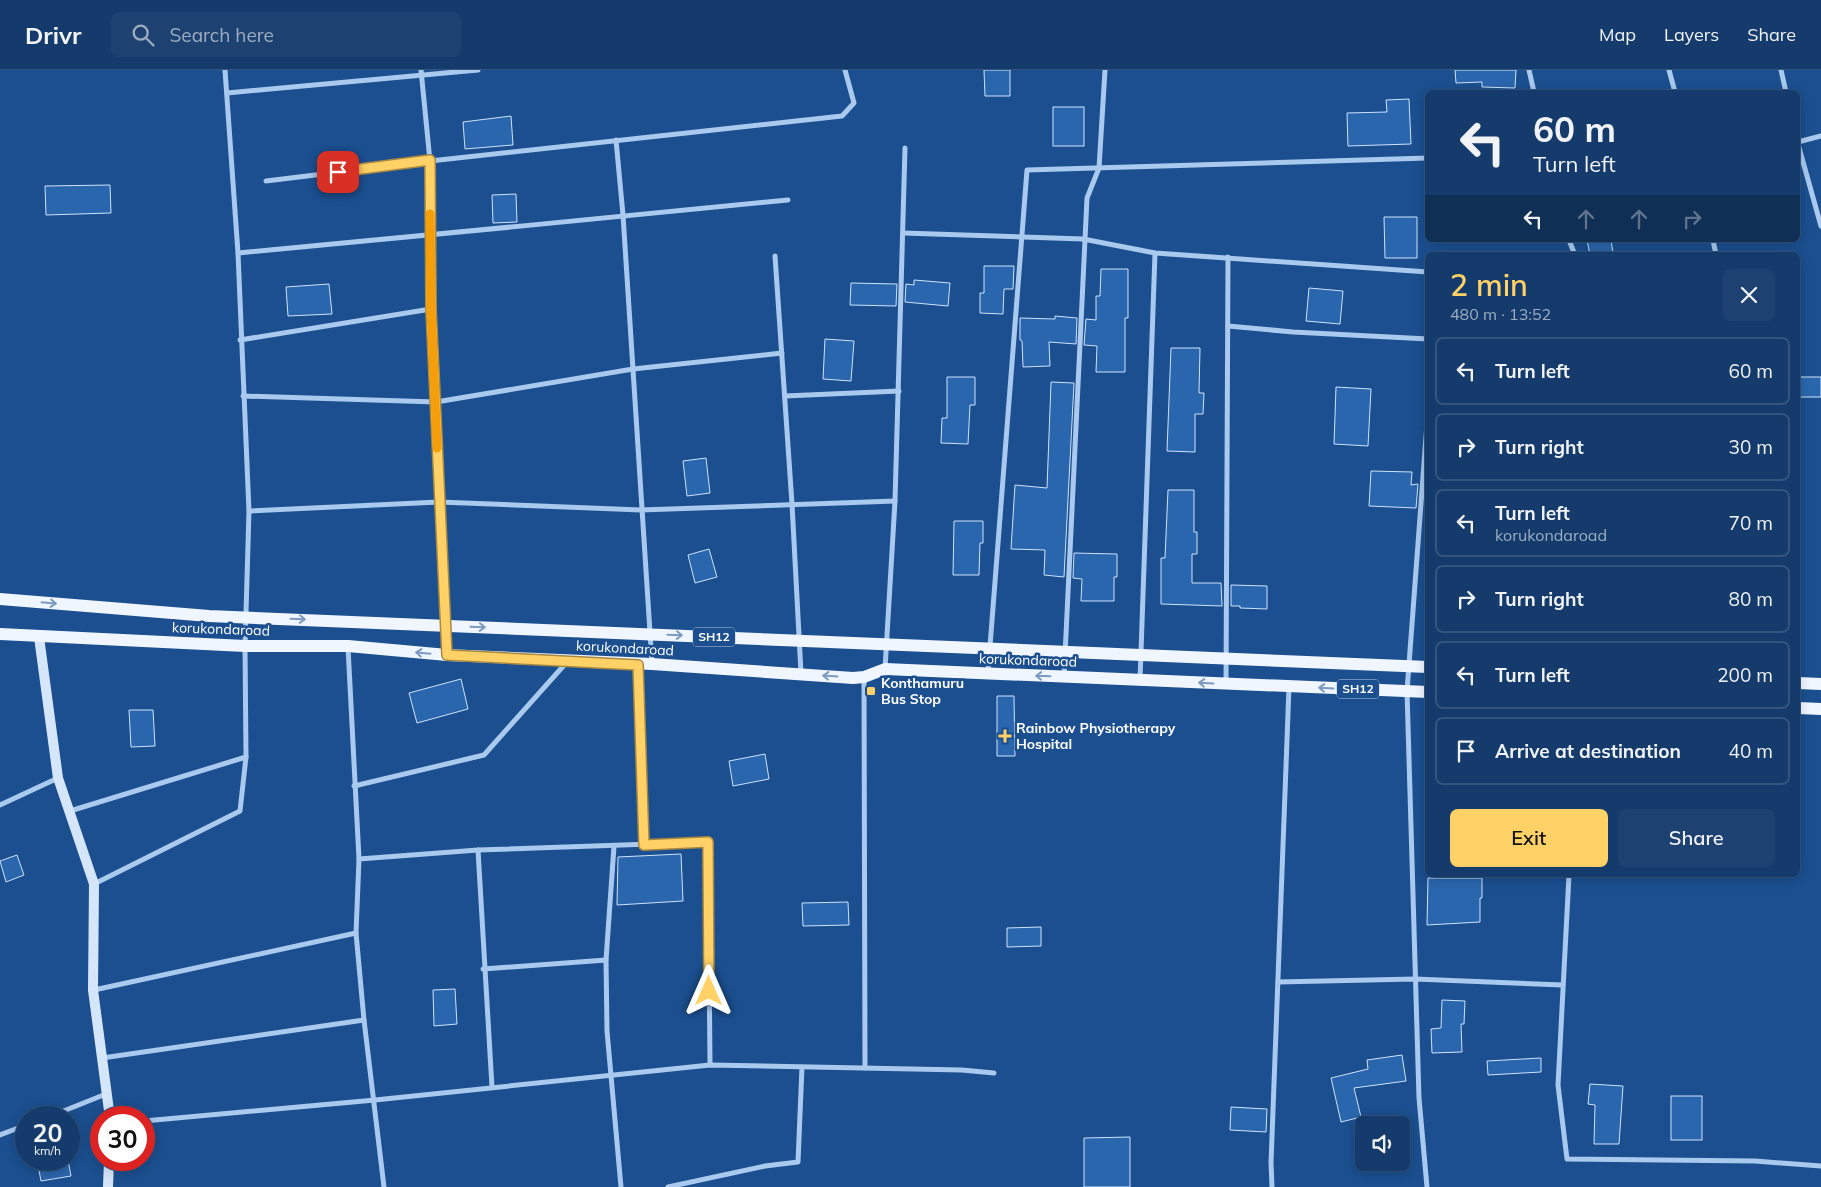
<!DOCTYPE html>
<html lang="en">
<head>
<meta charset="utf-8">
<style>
  body { margin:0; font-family:Mulish,sans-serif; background:#1d4271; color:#f1f3f6; height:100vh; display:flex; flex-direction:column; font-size:19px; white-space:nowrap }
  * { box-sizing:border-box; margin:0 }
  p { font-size:16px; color:#9dadc1 }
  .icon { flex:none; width:28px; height:28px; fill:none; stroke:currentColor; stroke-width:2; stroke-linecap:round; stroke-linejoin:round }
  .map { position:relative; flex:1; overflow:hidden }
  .details { position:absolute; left:1425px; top:182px; width:375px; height:625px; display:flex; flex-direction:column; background:#143b6b; border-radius:8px; box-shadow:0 2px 12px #0003,0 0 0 1px #33557e }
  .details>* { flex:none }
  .banner { position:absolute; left:1425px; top:20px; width:375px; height:152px; border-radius:8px; box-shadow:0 2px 12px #0003,0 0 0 1px #33557e; background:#143b6b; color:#f1f3f6; overflow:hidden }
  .tools { position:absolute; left:1355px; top:1046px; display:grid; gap:10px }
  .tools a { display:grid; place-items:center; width:55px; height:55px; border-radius:8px; background:#143b6b; box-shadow:0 2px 12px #0003,0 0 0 1px #33557e; font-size:25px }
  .speed { position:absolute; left:15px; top:1036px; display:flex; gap:10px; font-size:25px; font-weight:700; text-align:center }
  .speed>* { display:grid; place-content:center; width:65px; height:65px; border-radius:50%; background:#143b6b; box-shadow:0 2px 12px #0003,0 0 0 1px #33557e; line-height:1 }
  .speed small { font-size:12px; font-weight:400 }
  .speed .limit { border:8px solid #d22; background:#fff; color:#111 }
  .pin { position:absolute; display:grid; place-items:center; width:42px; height:42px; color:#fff; margin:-21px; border-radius:10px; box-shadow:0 2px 8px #0006 }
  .me { position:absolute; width:55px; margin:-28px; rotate:0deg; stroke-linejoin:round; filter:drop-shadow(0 0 4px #0008) }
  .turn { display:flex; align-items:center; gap:18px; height:105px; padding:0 25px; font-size:22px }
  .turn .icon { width:65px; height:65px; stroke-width:2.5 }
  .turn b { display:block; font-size:35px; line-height:42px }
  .lanes { display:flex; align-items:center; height:48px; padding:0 25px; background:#0003; justify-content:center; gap:25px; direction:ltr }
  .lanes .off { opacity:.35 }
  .round { display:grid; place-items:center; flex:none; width:52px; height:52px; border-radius:8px; background:#1d4271 }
  .summary { display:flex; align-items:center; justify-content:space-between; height:85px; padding:0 25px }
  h1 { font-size:30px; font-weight:600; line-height:38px; color:#ffd166 }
  .action { display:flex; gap:10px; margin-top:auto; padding:10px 25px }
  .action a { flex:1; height:58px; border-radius:8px; background:#ffd166; color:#111; font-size:20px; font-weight:600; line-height:58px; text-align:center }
  .action a+a { background:#1d4271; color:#f1f3f6 }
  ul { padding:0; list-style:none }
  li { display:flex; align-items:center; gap:15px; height:68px; margin:0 10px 8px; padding:0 15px; border:2px solid #33557e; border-radius:8px }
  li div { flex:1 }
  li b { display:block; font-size:19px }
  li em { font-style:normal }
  header { display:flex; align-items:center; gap:30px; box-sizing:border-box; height:70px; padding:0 25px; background:#143b6b; border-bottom:1px solid #33557e }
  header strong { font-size:24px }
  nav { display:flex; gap:28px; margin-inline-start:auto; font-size:18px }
  .search { width:350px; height:45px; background:#1d4271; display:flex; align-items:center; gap:12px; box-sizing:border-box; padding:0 18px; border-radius:8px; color:#9dadc1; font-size:19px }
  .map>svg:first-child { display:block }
  .building { fill:#2a66ad; stroke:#cfe3fa }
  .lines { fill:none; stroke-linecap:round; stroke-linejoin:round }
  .minor { stroke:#a9c9ee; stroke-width:5 }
  .secondary { stroke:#d6e6fa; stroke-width:10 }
  .primary { stroke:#f0f6ff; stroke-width:12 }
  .oneway { stroke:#7b9ac1 }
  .route-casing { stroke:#a68842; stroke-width:12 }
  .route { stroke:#ffd166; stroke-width:9 }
  .slow { stroke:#f59e0b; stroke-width:9 }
  .poi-dot { fill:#ffd166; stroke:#1b4f8f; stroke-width:2 }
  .labels { text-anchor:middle; stroke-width:5; stroke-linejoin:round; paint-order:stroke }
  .shield { fill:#1b4f8f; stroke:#bbcadd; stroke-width:1 }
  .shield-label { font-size:12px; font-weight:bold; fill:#fff }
  .street-label { font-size:14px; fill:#fff; stroke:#1b4f8f }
  .poi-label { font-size:14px; font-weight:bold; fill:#fff; stroke:#1b4f8f; text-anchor:start }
</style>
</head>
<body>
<header>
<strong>Drivr</strong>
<div class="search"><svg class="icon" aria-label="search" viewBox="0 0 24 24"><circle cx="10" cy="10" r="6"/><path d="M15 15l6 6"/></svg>Search here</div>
<nav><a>Map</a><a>Layers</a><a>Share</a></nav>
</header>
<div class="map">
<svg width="1821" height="1117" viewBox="0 0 1821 1117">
  <rect width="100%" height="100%" fill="#1b4f8f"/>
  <g class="building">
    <polygon points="984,0 1010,0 1010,26 985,26"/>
    <polygon points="1455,0 1516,0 1515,18 1482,17 1482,12 1456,13"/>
    <polygon points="1409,29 1411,74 1348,76 1347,43 1387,42 1386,30"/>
    <rect x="1053" y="37" width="31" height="39"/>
    <polygon points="511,46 513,75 465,79 463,52"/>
    <polygon points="110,115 111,143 46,145 45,116"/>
    <polygon points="516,124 517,152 493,153 492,125"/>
    <polygon points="1384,147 1417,147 1417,188 1385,188"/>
    <polygon points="1587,170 1611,170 1613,183 1590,185"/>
    <polygon points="984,196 1014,196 1013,219 1004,219 1003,244 980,243 980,223 984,223"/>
    <polygon points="1101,199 1128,199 1128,248 1125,248 1125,302 1096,302 1097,276 1084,275 1086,249 1096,250 1096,226 1100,226"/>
    <polygon points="914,210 950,213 948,236 905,232 906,214 914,215"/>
    <polygon points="851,213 897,214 896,236 850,235"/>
    <polygon points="329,214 332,244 288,246 286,217"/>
    <polygon points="1309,218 1343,221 1340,254 1306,251"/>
    <polygon points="1055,246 1077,248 1076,274 1049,272 1050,296 1023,297 1022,271 1020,270 1020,248 1055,249"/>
    <polygon points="825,269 854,271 851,311 823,309"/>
    <polygon points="1171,278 1200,278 1199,323 1204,323 1203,344 1195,344 1195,382 1167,381"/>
    <polygon points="947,307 975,307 975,335 970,335 968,374 941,373 942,348 947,348"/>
    <rect x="1798" y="307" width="23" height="20"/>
    <polygon points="1051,312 1074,313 1064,507 1044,505 1045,480 1011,479 1015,415 1047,418"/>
    <polygon points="1336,317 1371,319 1368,376 1334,374"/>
    <polygon points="706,388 710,423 687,426 683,391"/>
    <polygon points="1371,401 1412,402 1411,415 1418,414 1416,438 1369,436"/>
    <polygon points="1168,420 1194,420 1194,462 1197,462 1197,484 1192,484 1192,513 1221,513 1222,536 1161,534 1161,488 1165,488"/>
    <polygon points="954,451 983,451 983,473 980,473 979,505 953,505"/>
    <polygon points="709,479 717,507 695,513 688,485"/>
    <polygon points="1074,483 1117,484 1117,507 1114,507 1114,531 1081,531 1082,509 1073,508"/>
    <polygon points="1231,515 1267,516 1267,539 1240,538 1240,536 1231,536"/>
    <polygon points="461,609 468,639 417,653 409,623"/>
    <polygon points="997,626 1014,626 1015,686 997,686"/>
    <polygon points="129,640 153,640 155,676 131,677"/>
    <polygon points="765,684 769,709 733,716 729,691"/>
    <polygon points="681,784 683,831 617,835 618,787"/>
    <polygon points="17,785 24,805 6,812 0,791"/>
    <polygon points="1428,808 1482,808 1482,828 1480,828 1480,852 1427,855"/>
    <polygon points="848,832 849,855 803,856 802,833"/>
    <polygon points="1041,857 1041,876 1007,877 1007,858"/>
    <polygon points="455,919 457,954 434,956 433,920"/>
    <polygon points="1442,930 1465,931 1464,954 1461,954 1462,982 1432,983 1431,959 1441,958"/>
    <polygon points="1402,985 1406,1011 1354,1018 1361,1047 1341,1052 1331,1008 1368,999 1367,990"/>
    <polygon points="1541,988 1541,1002 1488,1005 1487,991"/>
    <polygon points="1590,1014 1623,1016 1619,1074 1594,1074 1595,1035 1588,1034"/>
    <rect x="1671" y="1026" width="31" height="44"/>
    <polygon points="1231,1037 1267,1039 1266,1062 1230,1060"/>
    <polygon points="1130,1067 1130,1117 1084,1117 1084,1068"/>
    <polygon points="37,1090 68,1090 71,1106 41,1111"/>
  </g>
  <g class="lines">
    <g class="minor">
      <polyline points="421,0 430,91 431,239 447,584"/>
      <polyline points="1529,0 1534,22"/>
      <polyline points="1669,0 1675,22"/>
      <polyline points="1781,0 1786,22"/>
      <polyline points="227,23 478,0"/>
      <polyline points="616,70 623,145 652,593"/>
      <polyline points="1798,72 1821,66"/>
      <polyline points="1798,74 1821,156"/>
      <polyline points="266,111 430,91 842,46 854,33 845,0"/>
      <polyline points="903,163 1083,169 1155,183 1428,202"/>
      <polyline points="1569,170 1575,185"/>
      <polyline points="1713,170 1716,185"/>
      <path d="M 238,183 C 421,167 605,147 788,130"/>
      <polyline points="775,186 792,434 801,603"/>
      <polyline points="1228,256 1293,262 1428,269"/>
      <polyline points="240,270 431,239"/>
      <polyline points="243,326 436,332 633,299 782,283"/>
      <polyline points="785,326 899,321"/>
      <polyline points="249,441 439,432 641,440 895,431"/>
      <polyline points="348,577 359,789 356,863 364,950 384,1117"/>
      <polyline points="637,595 644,775"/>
      <polyline points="885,599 895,431 905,78"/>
      <polyline points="988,602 1027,100 1428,88"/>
      <polyline points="1064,606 1087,128 1099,98 1105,0"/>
      <polyline points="864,608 865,998"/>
      <polyline points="1140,610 1155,183"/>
      <polyline points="1226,614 1228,187"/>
      <polyline points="354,716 484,685 566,593"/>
      <polyline points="0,735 58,708"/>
      <polyline points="70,741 246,687"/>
      <polyline points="614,776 606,890 607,961 621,1117"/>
      <polyline points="478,780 492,1017"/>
      <polyline points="359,789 478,780 708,772 710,995"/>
      <polyline points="1569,805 1558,1015 1567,1089 1755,1091 1821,1096"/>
      <polyline points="94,814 240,741 246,687 245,576 249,441 238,183 225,0"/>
      <polyline points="483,899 606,890"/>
      <polyline points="1278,912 1415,909 1563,915"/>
      <polyline points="94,920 356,863"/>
      <polyline points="102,988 364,950"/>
      <polyline points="46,1048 106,1024"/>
      <polyline points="144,1051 375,1030 710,995 962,1000 994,1003"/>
      <polyline points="0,1065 26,1055"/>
      <polyline points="668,1117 765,1096 798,1092 802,997"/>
      <polyline points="1272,1117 1271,1093 1289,617"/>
      <polyline points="1427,1117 1419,1028 1407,621 1428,340"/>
    </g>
    <g class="secondary">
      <polyline points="39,567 58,708 94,814 93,920 110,1048"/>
      <polyline points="108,1117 109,1090"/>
    </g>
    <g class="primary">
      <polyline points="0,529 209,546 1428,597"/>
      <polyline points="0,564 245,576 348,576 447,585 652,594 853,608 864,607 885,599 1428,622"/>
      <polyline points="1798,613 1821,614"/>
      <polyline points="1798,638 1821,639"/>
    </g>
  </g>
  <defs><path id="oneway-shaft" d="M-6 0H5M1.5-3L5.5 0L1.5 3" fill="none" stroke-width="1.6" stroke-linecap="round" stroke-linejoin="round" transform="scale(1.25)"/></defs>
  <g class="oneway">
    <use href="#oneway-shaft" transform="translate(49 533) rotate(5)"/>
    <use href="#oneway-shaft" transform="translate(298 549) rotate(2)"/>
    <use href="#oneway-shaft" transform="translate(478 557) rotate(2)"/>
    <use href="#oneway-shaft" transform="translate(675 565) rotate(2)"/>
    <use href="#oneway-shaft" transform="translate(423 583) rotate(-175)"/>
    <use href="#oneway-shaft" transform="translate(830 606) rotate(-176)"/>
    <use href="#oneway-shaft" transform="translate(1043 606) rotate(-178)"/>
    <use href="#oneway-shaft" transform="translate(1206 613) rotate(-177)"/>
    <use href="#oneway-shaft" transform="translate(1326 618) rotate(-177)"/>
  </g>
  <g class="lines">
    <g class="route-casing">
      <polyline id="route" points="338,102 430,90 431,239 447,585 638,595 644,775 708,772 709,921"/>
    </g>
    <use href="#route" class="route"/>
    <polyline class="slow" points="430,144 431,239 437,378"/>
  </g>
  <g class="poi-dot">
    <rect x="866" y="616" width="10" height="10" rx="2.5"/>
    <path d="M1002.5 658.5h5v5h5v5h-5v5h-5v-5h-5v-5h5z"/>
  </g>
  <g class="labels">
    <g class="shield">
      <rect x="693" y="557.5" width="42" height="19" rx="4"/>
      <rect x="1337" y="609.5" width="42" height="19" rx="4"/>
    </g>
    <g class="shield-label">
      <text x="714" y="571">SH12</text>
      <text x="1358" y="623">SH12</text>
    </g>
    <g class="street-label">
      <text transform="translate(221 559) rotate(2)" y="5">korukondaroad</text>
      <text transform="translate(625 578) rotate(3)" y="5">korukondaroad</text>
      <text transform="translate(1028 590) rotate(2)" y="5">korukondaroad</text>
    </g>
    <g class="poi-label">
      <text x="881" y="618">Konthamuru<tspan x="881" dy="16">Bus Stop</tspan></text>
      <text x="1016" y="663">Rainbow Physiotherapy<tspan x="1016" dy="16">Hospital</tspan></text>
    </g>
  </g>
</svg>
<div class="tools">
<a><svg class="icon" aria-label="sound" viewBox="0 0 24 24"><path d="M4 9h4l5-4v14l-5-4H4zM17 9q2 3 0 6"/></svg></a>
</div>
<div class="speed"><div>20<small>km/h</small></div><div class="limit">30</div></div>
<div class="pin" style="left:338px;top:102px;background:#d93025"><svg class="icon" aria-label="arrive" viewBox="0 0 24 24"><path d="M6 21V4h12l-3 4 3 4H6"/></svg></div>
<svg class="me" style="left:709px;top:921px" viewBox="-20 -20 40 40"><path d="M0-17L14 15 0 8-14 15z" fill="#ffd166" stroke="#fff" stroke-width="4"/></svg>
<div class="banner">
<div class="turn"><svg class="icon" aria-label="left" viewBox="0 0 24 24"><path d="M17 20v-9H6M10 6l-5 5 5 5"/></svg><div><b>60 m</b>Turn left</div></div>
<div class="lanes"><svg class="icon" aria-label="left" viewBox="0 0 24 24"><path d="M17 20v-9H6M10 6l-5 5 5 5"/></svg><svg class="icon off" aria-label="ahead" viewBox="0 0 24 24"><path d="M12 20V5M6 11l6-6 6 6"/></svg><svg class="icon off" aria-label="ahead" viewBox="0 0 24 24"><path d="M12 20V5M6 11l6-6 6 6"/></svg><svg class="icon off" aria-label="right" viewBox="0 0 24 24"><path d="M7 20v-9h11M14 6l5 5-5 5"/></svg></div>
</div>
<section class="details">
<div class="summary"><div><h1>2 min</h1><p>480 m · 13:52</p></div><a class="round"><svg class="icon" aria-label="close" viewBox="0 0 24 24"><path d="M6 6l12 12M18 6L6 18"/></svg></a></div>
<ul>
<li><svg class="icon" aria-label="left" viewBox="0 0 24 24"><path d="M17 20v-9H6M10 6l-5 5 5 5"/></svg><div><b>Turn left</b></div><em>60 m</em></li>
<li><svg class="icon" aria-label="right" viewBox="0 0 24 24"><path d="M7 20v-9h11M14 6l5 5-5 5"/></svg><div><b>Turn right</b></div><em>30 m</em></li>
<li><svg class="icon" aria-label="left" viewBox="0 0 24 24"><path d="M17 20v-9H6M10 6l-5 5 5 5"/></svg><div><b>Turn left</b><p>korukondaroad</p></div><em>70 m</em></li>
<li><svg class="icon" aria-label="right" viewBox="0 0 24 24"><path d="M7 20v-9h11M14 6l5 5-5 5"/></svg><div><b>Turn right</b></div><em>80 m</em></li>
<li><svg class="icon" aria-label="left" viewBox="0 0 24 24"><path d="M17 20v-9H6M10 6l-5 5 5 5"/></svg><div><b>Turn left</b></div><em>200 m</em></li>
<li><svg class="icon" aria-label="arrive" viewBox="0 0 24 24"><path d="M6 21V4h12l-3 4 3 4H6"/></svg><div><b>Arrive at destination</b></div><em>40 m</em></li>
</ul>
<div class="action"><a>Exit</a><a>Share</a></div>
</section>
</div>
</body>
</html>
